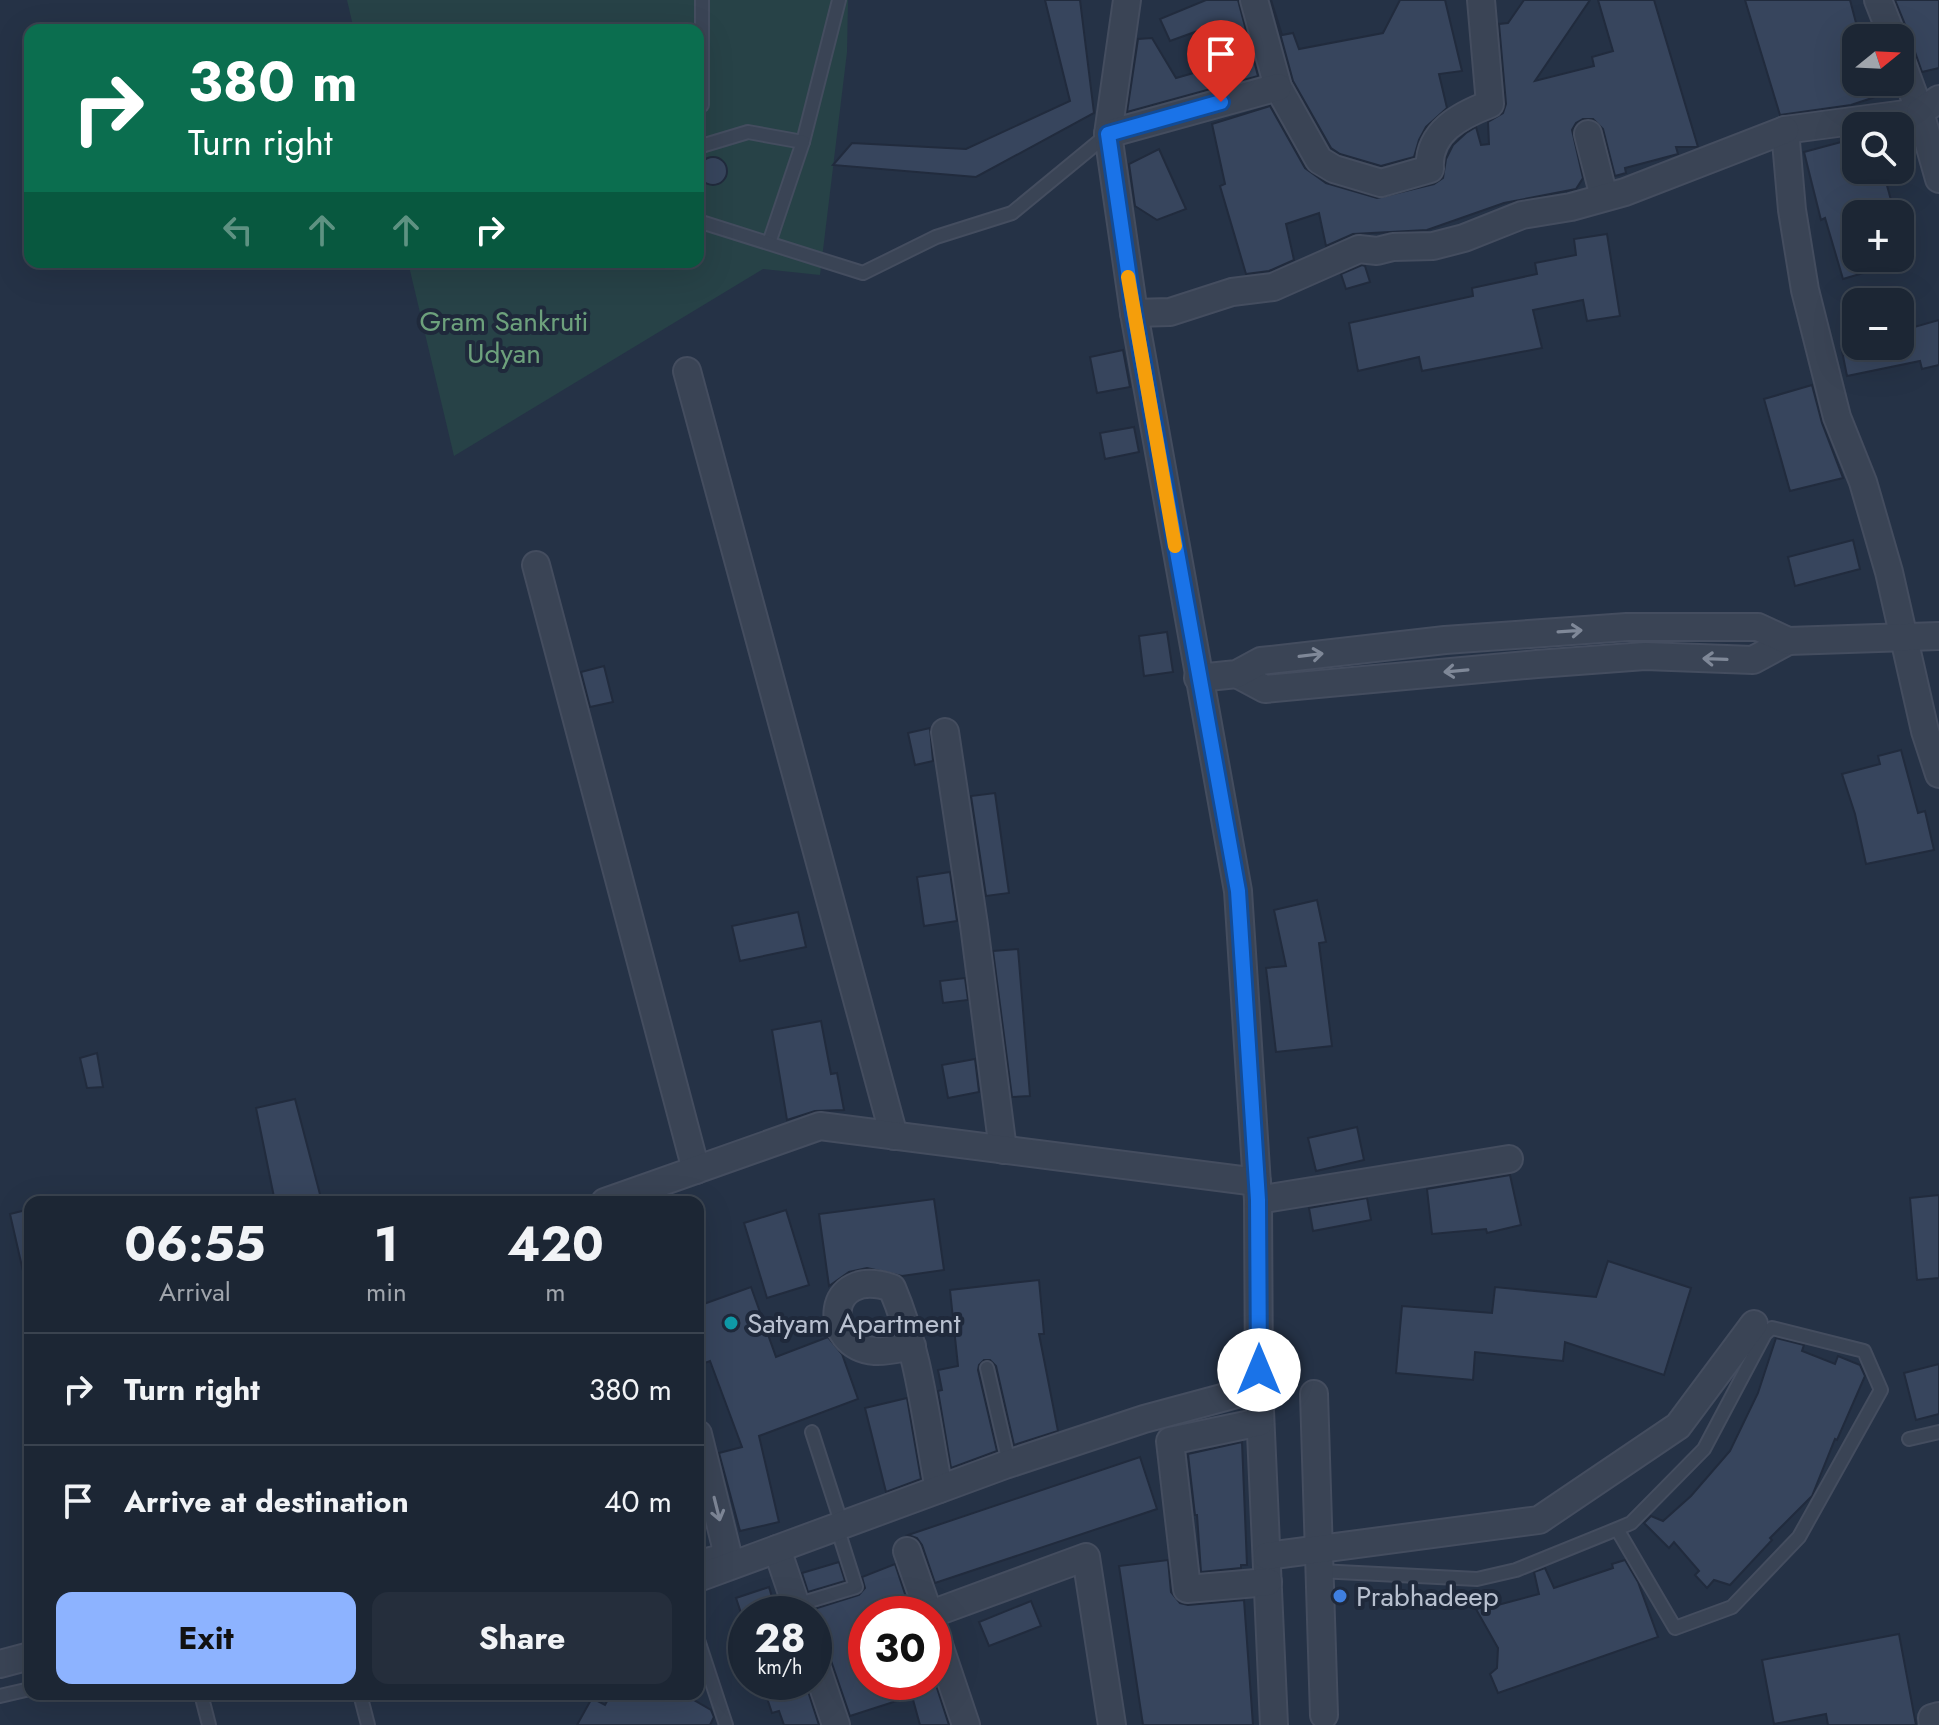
<!DOCTYPE html>
<html lang="en">
<head>
<meta charset="utf-8">
<style>
  body { margin:0; font-family:Jost,sans-serif; background:#252e3c; color:#f1f3f6; height:100vh; display:flex; flex-direction:column; font-size:30px; white-space:nowrap }
  * { box-sizing:border-box; margin:0 }
  p { font-size:26px; color:#a0a5ac }
  .icon { flex:none; width:44px; height:44px; fill:none; stroke:currentColor; stroke-width:2; stroke-linecap:round; stroke-linejoin:round }
  .map { position:relative; flex:1; overflow:hidden }
  .panel { position:absolute; left:24px; top:1196px; width:680px; height:504px; display:flex; flex-direction:column; background:#1c2634; border-radius:16px; box-shadow:0 8px 32px #0002,0 0 0 2px #3a434f }
  .panel>* { flex:none }
  .top-card { position:absolute; left:24px; top:24px; width:680px; height:244px; border-radius:16px; box-shadow:0 8px 32px #0002,0 0 0 2px #3a434f; background:#0b6e4f; color:#fff; overflow:hidden }
  .needle { width:52px; rotate:72deg }
  .buttons { position:absolute; left:1842px; top:24px; display:grid; gap:16px }
  .buttons a { display:grid; place-items:center; width:72px; height:72px; border-radius:16px; background:#1c2634; box-shadow:0 8px 32px #0002,0 0 0 2px #3a434f; font-size:40px }
  .speed { position:absolute; left:728px; top:1596px; display:flex; gap:16px; font-size:40px; font-weight:700; text-align:center }
  .speed>* { display:grid; place-content:center; width:104px; height:104px; border-radius:50%; background:#1c2634; box-shadow:0 8px 32px #0002,0 0 0 2px #3a434f; line-height:1 }
  .speed small { font-size:20px; font-weight:400 }
  .speed .limit { border:12px solid #d22; background:#fff; color:#111 }
  .pin { position:absolute; display:grid; place-items:center; width:68px; height:68px; color:#fff; margin:-82px -34px; border-radius:50% 50% 50% 0; rotate:-45deg; box-shadow:0 0 8px #0007 }
  .pin .icon { rotate:45deg }
  .me { position:absolute; width:88px; margin:-44px; rotate:0deg; stroke-linejoin:round; filter:drop-shadow(0 0 6px #0008) }
  .turn { display:flex; align-items:center; gap:28px; height:168px; padding:0 32px; font-size:36px }
  .turn .icon { width:104px; height:104px; stroke-width:2.5 }
  .turn b { display:block; font-size:56px; line-height:68px }
  .lanes { display:flex; align-items:center; height:76px; padding:0 32px; background:#0003; justify-content:center; gap:40px; direction:ltr }
  .lanes .off { opacity:.35 }
  .eta { display:flex; justify-content:space-evenly; align-items:center; height:136px; text-align:center }
  .eta b { font-size:48px; font-weight:700; line-height:56px }
  .action { display:flex; gap:16px; margin-top:auto; padding:16px 32px }
  .action a { flex:1; height:92px; border-radius:16px; background:#8db3ff; color:#111; font-size:32px; font-weight:700; line-height:92px; text-align:center }
  .action a+a { background:#252e3c; color:#f1f3f6 }
  ul { padding:0; list-style:none }
  li { display:flex; align-items:center; gap:24px; height:112px; padding:0 32px; border-top:2px solid #3a434f }
  li div { flex:1 }
  li b { display:block; font-size:30px }
  li em { font-style:normal }
  .map>svg:first-child { display:block }
  .green { fill:#274247 }
  .building { fill:#37455d; stroke:#212b3d; stroke-width:2 }
  .lines { fill:none; stroke-linecap:round; stroke-linejoin:round }
  .lane-casing { stroke:#444d5f; stroke-width:16 }
  .street-casing { stroke:#444d5f; stroke-width:30 }
  .lane { stroke:#3a4455; stroke-width:12 }
  .street { stroke:#3a4455; stroke-width:26 }
  .oneway { stroke:#7f8898 }
  .route-casing { stroke:#114b97; stroke-width:20 }
  .route { stroke:#1a73e8; stroke-width:14 }
  .slow { stroke:#f59e0b; stroke-width:14 }
  .culture-dot { fill:#0f9aa8; stroke:#1f293b; stroke-width:3 }
  .shop-dot { fill:#3f7fe0; stroke:#1f293b; stroke-width:3 }
  .labels { text-anchor:middle; stroke-width:8; stroke-linejoin:round; paint-order:stroke }
  .park-label { font-size:28px; fill:#6da17c; stroke:#1f293b }
  .poi-label { font-size:28px; fill:#b8c0cf; stroke:#1f293b; text-anchor:start }
</style>
</head>
<body>
<div class="map">
<svg width="1939" height="1725" viewBox="0 0 1939 1725">
  <rect width="100%" height="100%" fill="#253246"/>
  <polygon class="green" points="347,0 848,0 847,52 820,275 763,269 454,456 408,262 698,262 698,30 354,30"/>
  <g class="building">
    <polygon points="1045,0 1080,0 1094,113 976,177 833,165 852,143 966,149 1070,101"/>
    <polygon points="1206,0 1238,0 1258,76 1127,112 1138,39 1152,38 1176,78 1239,60 1206,28 1170,41 1160,19"/>
    <polygon points="1271,0 1282,35 1293,33 1299,49 1383,33 1400,0 1445,0 1462,71 1439,74 1447,108 1426,127 1419,140 1414,157 1381,166 1340,154 1331,148 1293,81"/>
    <polygon points="1524,0 1590,0 1535,81 1594,66 1592,57 1613,51 1598,0 1654,0 1698,147 1676,147 1678,154 1625,168 1626,173 1615,176 1603,129 1593,119 1583,119 1576,123 1572,130 1583,178 1576,189 1504,203 1427,230 1353,234 1326,246 1319,213 1286,224 1294,260 1269,271 1246,274 1220,186 1225,184 1212,124 1270,106 1305,168 1326,183 1377,198 1434,184 1443,178 1446,159 1453,145 1466,133 1476,127 1481,145 1489,144 1488,122 1503,113 1506,104 1499,24 1508,23"/>
    <polygon points="1745,0 1850,0 1860,38 1856,38 1856,82 1871,82 1875,97 1851,105 1780,115"/>
    <polygon points="1895,0 1939,0 1939,68 1922,72 1915,52 1907,44 1908,32"/>
    <polygon points="1856,138 1856,179 1883,171 1891,200 1856,210 1856,258 1896,258 1897,263 1843,279 1825,218 1821,220 1804,152"/>
    <polygon points="1159,149 1186,209 1157,220 1135,206 1129,164"/>
    <circle cx="713" cy="171" r="14"/>
    <polygon points="1607,234 1620,316 1587,321 1583,300 1533,310 1542,348 1422,371 1419,357 1358,371 1349,323 1473,296 1472,288 1537,274 1535,263 1576,255 1574,239"/>
    <polygon points="1362,265 1365,266 1370,282 1346,289 1341,274"/>
    <polygon points="1939,320 1939,365 1922,369 1920,361 1847,376 1841,346 1900,346 1900,331"/>
    <polygon points="1123,350 1130,387 1097,393 1090,357"/>
    <polygon points="1812,385 1822,423 1843,478 1790,491 1764,399"/>
    <polygon points="1134,427 1139,452 1105,459 1100,433"/>
    <polygon points="1853,540 1860,569 1795,586 1788,557"/>
    <polygon points="1167,632 1173,672 1144,676 1139,636"/>
    <polygon points="604,666 613,702 590,707 581,672"/>
    <polygon points="930,728 933,761 915,765 908,733"/>
    <polygon points="1901,750 1918,813 1925,811 1934,850 1866,864 1855,814 1842,774 1880,764 1878,756"/>
    <polygon points="995,793 1009,893 986,896 971,796"/>
    <polygon points="950,872 957,921 924,926 917,877"/>
    <polygon points="1317,900 1326,942 1319,943 1332,1046 1276,1052 1266,968 1286,966 1274,910"/>
    <polygon points="798,912 806,947 740,961 732,926"/>
    <polygon points="1018,949 1030,1096 1012,1097 993,951"/>
    <polygon points="965,978 968,1000 943,1003 940,981"/>
    <polygon points="821,1021 831,1074 837,1073 844,1110 815,1111 787,1120 772,1030"/>
    <polygon points="97,1053 103,1087 87,1088 80,1058"/>
    <polygon points="975,1059 979,1092 948,1098 942,1065"/>
    <polygon points="295,1099 322,1202 275,1202 256,1108"/>
    <polygon points="1357,1127 1364,1160 1316,1171 1308,1138"/>
    <polygon points="1510,1175 1521,1225 1487,1233 1486,1229 1432,1234 1427,1189"/>
    <polygon points="1939,1195 1939,1278 1917,1280 1910,1198"/>
    <polygon points="1367,1198 1371,1220 1313,1231 1309,1208"/>
    <polygon points="934,1199 944,1270 902,1276 867,1268 849,1272 829,1286 819,1214"/>
    <polygon points="30,1209 30,1270 23,1271 10,1214"/>
    <polygon points="786,1210 809,1285 767,1298 744,1223"/>
    <polygon points="1608,1261 1691,1288 1664,1375 1565,1342 1563,1361 1475,1352 1473,1380 1396,1373 1402,1306 1492,1313 1495,1287 1596,1297"/>
    <polygon points="1039,1280 1044,1334 1039,1334 1058,1431 1014,1445 996,1366 990,1360 984,1360 979,1365 978,1370 997,1451 951,1468 938,1391 942,1390 938,1370 958,1366 950,1290"/>
    <polygon points="751,1287 776,1357 828,1337 842,1354 858,1399 759,1436 779,1522 740,1531 719,1453 742,1447 710,1361 702,1364 698,1353 698,1306"/>
    <polygon points="1776,1338 1804,1345 1802,1351 1835,1364 1838,1356 1860,1365 1865,1376 1837,1440 1835,1439 1812,1496 1770,1538 1772,1540 1730,1585 1714,1580 1707,1588 1695,1575 1699,1571 1674,1542 1669,1548 1644,1523 1651,1516 1663,1521 1691,1496 1730,1451 1758,1393"/>
    <polygon points="1939,1364 1939,1414 1916,1420 1904,1373"/>
    <polygon points="907,1398 921,1479 886,1492 865,1408"/>
    <polygon points="1242,1442 1247,1565 1241,1565 1241,1568 1201,1572 1197,1515 1195,1515 1188,1454"/>
    <polygon points="1140,1457 1157,1509 935,1583 922,1545 917,1538 908,1535"/>
    <polygon points="1168,1560 1171,1592 1180,1603 1188,1605 1244,1600 1253,1725 1143,1725 1119,1566"/>
    <polygon points="1625,1560 1638,1582 1658,1637 1498,1693 1490,1674 1497,1668 1498,1648 1472,1602 1491,1597 1494,1606 1539,1594 1534,1572 1545,1568 1554,1588 1613,1568 1612,1564"/>
    <polygon points="839,1562 845,1581 808,1592 802,1573"/>
    <polygon points="895,1564 911,1612 866,1614 866,1682 935,1682 949,1725 920,1725 912,1696 850,1716 829,1655 825,1649 817,1644 814,1634 814,1609 859,1595 865,1588 862,1577"/>
    <polygon points="769,1587 777,1614 746,1614 746,1618 743,1619 736,1598"/>
    <polygon points="1031,1601 1041,1626 989,1646 979,1622"/>
    <polygon points="1899,1634 1916,1725 1828,1725 1826,1714 1774,1724 1762,1660"/>
    <polygon points="798,1682 805,1682 819,1725 784,1725 779,1711 772,1713 765,1692"/>
    <polygon points="611,1694 697,1694 694,1700 711,1710 714,1717 710,1725 577,1725 592,1698 605,1705"/>
  </g>
  <g class="lines">
    <g class="lane-casing">
      <g id="lane">
        <polyline points="702,105 702,0"/>
        <polyline points="803,142 839,0"/>
        <polyline points="698,147 748,132 803,142 769,243"/>
        <polyline points="698,221 863,273 936,237 1012,213 1108,134"/>
        <polyline points="987,1368 1009,1463"/>
        <polyline points="812,1432 842,1525"/>
        <polyline points="1909,1439 1939,1432"/>
        <polyline points="1319,1571 1477,1579 1516,1570 1617,1529 1631,1523 1704,1449 1765,1334 1772,1328 1864,1351 1881,1390 1799,1537 1732,1607 1675,1628 1617,1529"/>
        <polyline points="796,1605 856,1587 837,1527"/>
        <polyline points="698,1640 726,1725"/>
        <polyline points="201,1694 209,1725"/>
        <polyline points="360,1694 368,1725"/>
        <polyline points="0,1696 30,1689"/>
      </g>
    </g>
    <g class="street-casing">
      <g id="street">
        <polyline points="1127,0 1108,134 1134,313 1238,891 1258,1200 1259,1388 1274,1725"/>
        <path d="M 1254,0 L 1278,87 L 1319,160 L 1334,169 L 1381,183 L 1430,169 C 1427,132 1461,115 1490,104 L 1481,0"/>
        <polyline points="1878,0 1893,38"/>
        <polyline points="1900,58 1920,112 1785,130 1792,210 1805,290 1837,417 1863,482 1889,572 1925,731 1939,774"/>
        <polyline points="1939,99 1920,112 1939,179"/>
        <polyline points="1108,134 1278,87"/>
        <polyline points="1588,134 1604,197"/>
        <polyline points="1134,313 1170,312 1232,292 1273,287 1359,249 1377,251 1393,247 1433,246 1464,238 1522,215 1571,207 1625,192 1785,130"/>
        <polyline points="687,371 894,1136"/>
        <polyline points="536,565 696,1170"/>
        <polyline points="1237,674 1265,689 1537,664 1645,656 1753,660 1788,641"/>
        <polyline points="1198,678 1237,674 1261,661 1445,640 1627,627 1758,627 1788,641 1939,636"/>
        <polyline points="945,732 974,925 1003,1150"/>
        <polyline points="1258,1200 1509,1159"/>
        <polyline points="605,1202 820,1126 1257,1182"/>
        <path d="M 912,1346 C 900,1348 887,1352 875,1351 C 821,1347 824,1265 892,1288 C 919,1351 926,1421 939,1489"/>
        <polyline points="1314,1394 1324,1715"/>
        <polyline points="1260,1422 1170,1441 1187,1589 1268,1582"/>
        <polyline points="698,1434 727,1551 718,1559 699,1564"/>
        <polyline points="777,1549 799,1614"/>
        <polyline points="907,1551 929,1614"/>
        <polyline points="1267,1556 1539,1520 1678,1426 1754,1324"/>
        <polyline points="698,1578 1005,1465 1144,1419 1259,1388"/>
        <polyline points="931,1614 1086,1557 1112,1725"/>
        <polyline points="934,1630 966,1725"/>
        <polyline points="814,1660 836,1725"/>
        <polyline points="0,1664 30,1656"/>
        <polyline points="1933,1725 1932,1718 1939,1716"/>
      </g>
    </g>
    <use href="#lane" class="lane"/>
    <use href="#street" class="street"/>
  </g>
  <defs><path id="oneway-shaft" d="M-6 0H5M1.5-3L5.5 0L1.5 3" fill="none" stroke-width="1.6" stroke-linecap="round" stroke-linejoin="round" transform="scale(2)"/></defs>
  <g class="oneway">
    <use href="#oneway-shaft" transform="translate(1570 631) rotate(-4)"/>
    <use href="#oneway-shaft" transform="translate(1311 655) rotate(-7)"/>
    <use href="#oneway-shaft" transform="translate(1715 659) rotate(-178)"/>
    <use href="#oneway-shaft" transform="translate(1456 671) rotate(175)"/>
    <use href="#oneway-shaft" transform="translate(717 1509) rotate(76)"/>
  </g>
  <g class="lines">
    <g class="route-casing">
      <polyline id="route" points="1221,102 1108,134 1134,313 1238,891 1258,1200 1259,1370"/>
    </g>
    <use href="#route" class="route"/>
    <polyline class="slow" points="1128,277 1175,546"/>
  </g>
  <circle class="culture-dot" cx="731" cy="1323" r="8"/>
  <circle class="shop-dot" cx="1340" cy="1596" r="8"/>
  <g class="labels">
    <g class="park-label">
      <text x="504" y="331">Gram Sankruti<tspan x="504" dy="32">Udyan</tspan></text>
    </g>
    <g class="poi-label">
      <text x="747" y="1333">Satyam Apartment</text>
      <text x="1356" y="1606">Prabhadeep</text>
    </g>
  </g>
</svg>
<div class="buttons">
<a><svg class="needle" viewBox="-14 -14 28 28"><path d="M0-13l5 13h-10z" fill="#e53935"/><path d="M0 13l5-13h-10z" fill="#a0a5ac"/></svg></a>
<a><svg class="icon" aria-label="search" viewBox="0 0 24 24"><circle cx="10" cy="10" r="6"/><path d="M15 15l6 6"/></svg></a>
<a>+</a>
<a>−</a>
</div>
<div class="speed"><div>28<small>km/h</small></div><div class="limit">30</div></div>
<div class="pin" style="left:1221px;top:102px;background:#d93025"><svg class="icon" aria-label="arrive" viewBox="0 0 24 24"><path d="M6 21V4h12l-3 4 3 4H6"/></svg></div>
<svg class="me" style="left:1259px;top:1370px" viewBox="-20 -20 40 40"><circle r="19" fill="#fff"/><path d="M0-13L10 11 0 6-10 11z" fill="#1a73e8"/></svg>
<div class="top-card">
<div class="turn"><svg class="icon" aria-label="right" viewBox="0 0 24 24"><path d="M7 20v-9h11M14 6l5 5-5 5"/></svg><div><b>380 m</b>Turn right</div></div>
<div class="lanes"><svg class="icon off" aria-label="left" viewBox="0 0 24 24"><path d="M17 20v-9H6M10 6l-5 5 5 5"/></svg><svg class="icon off" aria-label="ahead" viewBox="0 0 24 24"><path d="M12 20V5M6 11l6-6 6 6"/></svg><svg class="icon off" aria-label="ahead" viewBox="0 0 24 24"><path d="M12 20V5M6 11l6-6 6 6"/></svg><svg class="icon" aria-label="right" viewBox="0 0 24 24"><path d="M7 20v-9h11M14 6l5 5-5 5"/></svg></div>
</div>
<section class="panel">
<div class="eta">
<div><b>06:55</b><p>Arrival</p></div>
<div><b>1</b><p>min</p></div>
<div><b>420</b><p>m</p></div>
</div>
<ul>
<li><svg class="icon" aria-label="right" viewBox="0 0 24 24"><path d="M7 20v-9h11M14 6l5 5-5 5"/></svg><div><b>Turn right</b></div><em>380 m</em></li>
<li><svg class="icon" aria-label="arrive" viewBox="0 0 24 24"><path d="M6 21V4h12l-3 4 3 4H6"/></svg><div><b>Arrive at destination</b></div><em>40 m</em></li>
</ul>
<div class="action"><a>Exit</a><a>Share</a></div>
</section>
</div>
</body>
</html>
